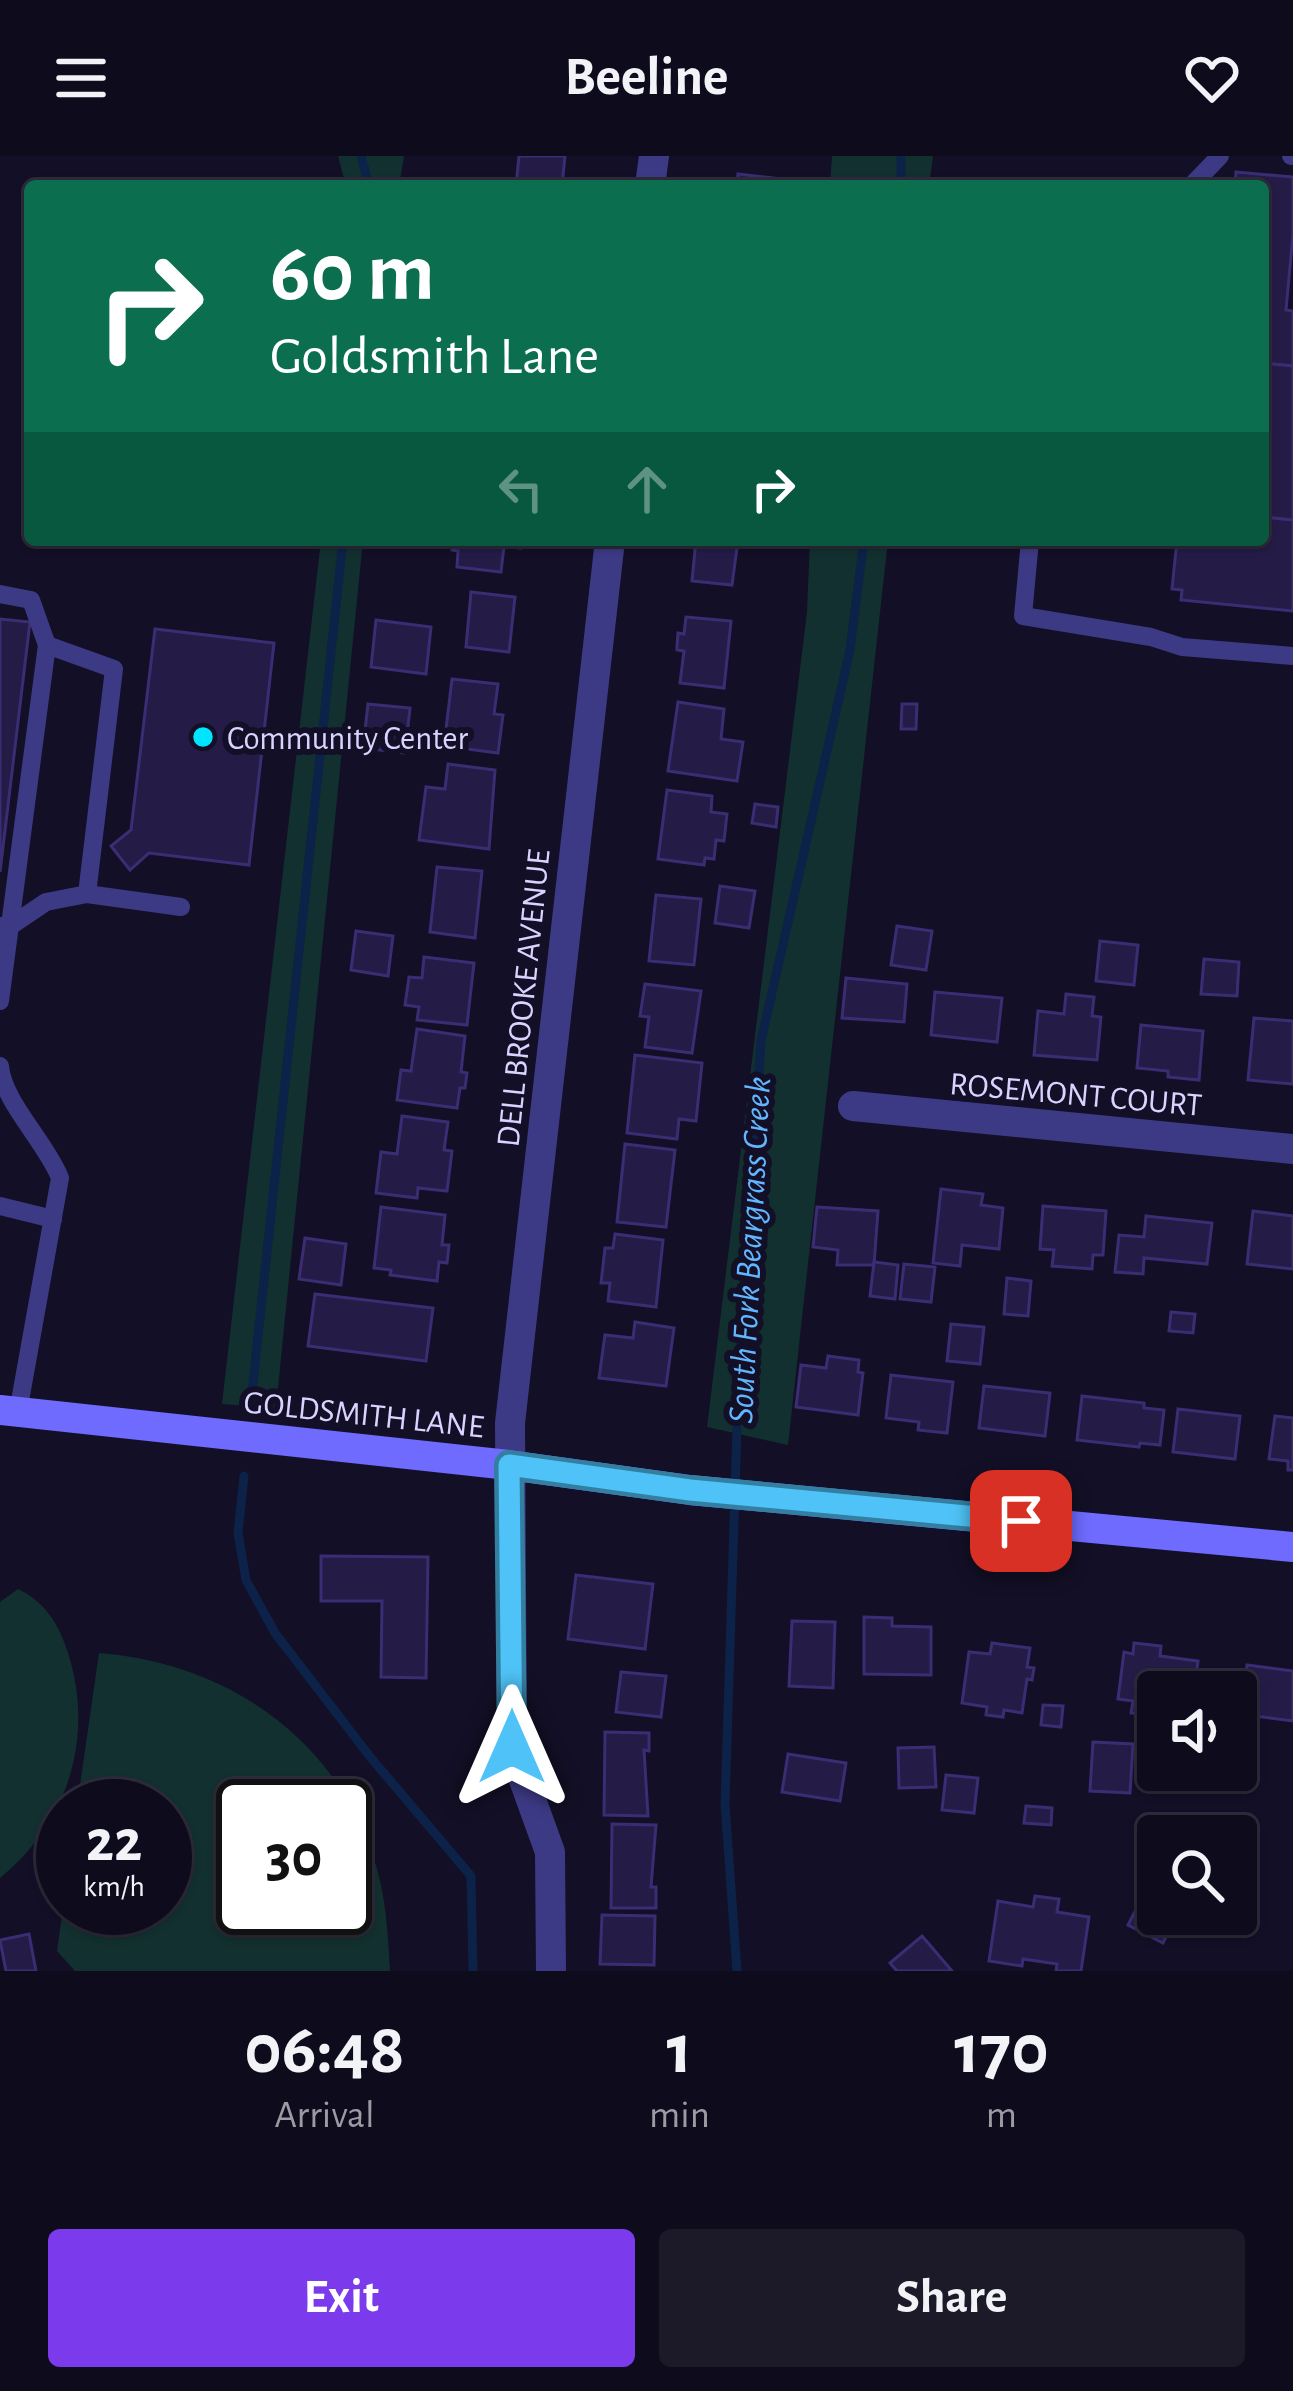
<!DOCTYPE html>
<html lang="en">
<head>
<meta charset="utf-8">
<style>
  body { margin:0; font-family:"Alegreya Sans",sans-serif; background:#1c1929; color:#f1f3f6; height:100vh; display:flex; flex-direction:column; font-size:45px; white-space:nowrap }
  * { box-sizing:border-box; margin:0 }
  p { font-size:39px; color:#9b9ba3 }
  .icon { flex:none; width:66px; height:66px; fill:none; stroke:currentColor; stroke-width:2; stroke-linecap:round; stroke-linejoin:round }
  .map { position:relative; height:1815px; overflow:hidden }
  .details { display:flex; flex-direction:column; background:#0e0b1c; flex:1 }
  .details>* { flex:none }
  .banner { position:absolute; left:24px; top:24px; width:1245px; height:366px; border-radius:12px; box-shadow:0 3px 9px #0004,0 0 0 3px #2e2b3b; background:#0b6e4f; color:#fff; overflow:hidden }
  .controls { position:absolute; left:1137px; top:1515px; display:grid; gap:24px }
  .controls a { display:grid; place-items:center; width:120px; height:120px; border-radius:12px; background:#0e0b1c; box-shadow:0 3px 9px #0004,0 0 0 3px #2e2b3b; font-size:60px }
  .speed { position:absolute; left:36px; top:1623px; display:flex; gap:24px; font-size:60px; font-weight:700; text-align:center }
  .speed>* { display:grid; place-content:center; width:156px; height:156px; border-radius:50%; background:#0e0b1c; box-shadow:0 3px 9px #0004,0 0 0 3px #2e2b3b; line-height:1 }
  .speed small { font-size:30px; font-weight:400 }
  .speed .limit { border:6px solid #111; border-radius:18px; background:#fff; color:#111 }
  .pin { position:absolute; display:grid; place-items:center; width:102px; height:102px; color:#fff; margin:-51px; border-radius:24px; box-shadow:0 6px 18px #0006 }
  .me { position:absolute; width:132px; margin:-66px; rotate:0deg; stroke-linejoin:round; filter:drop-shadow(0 0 9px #0008) }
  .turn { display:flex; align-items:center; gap:42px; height:252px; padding:0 48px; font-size:54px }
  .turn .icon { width:156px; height:156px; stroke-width:2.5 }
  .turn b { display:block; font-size:84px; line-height:102px }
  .lanes { display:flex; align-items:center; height:114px; padding:0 48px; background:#0003; justify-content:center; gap:60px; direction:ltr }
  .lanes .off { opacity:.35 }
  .eta { display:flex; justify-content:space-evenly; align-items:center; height:204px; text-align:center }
  .eta b { font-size:72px; font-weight:700; line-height:84px }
  .button { display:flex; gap:24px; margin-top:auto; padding:24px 48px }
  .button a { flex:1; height:138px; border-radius:12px; background:#7c3aed; color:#fff; font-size:48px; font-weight:700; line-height:138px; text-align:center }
  .button a+a { background:#1c1929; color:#f1f3f6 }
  header { display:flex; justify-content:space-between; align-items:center; height:156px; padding:0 48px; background:#0e0b1c; font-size:54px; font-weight:700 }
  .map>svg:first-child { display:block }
  .green { fill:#12302f; fill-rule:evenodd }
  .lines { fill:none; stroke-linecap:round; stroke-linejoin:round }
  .stream { stroke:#0c2248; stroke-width:9 }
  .building { fill:#241b47; stroke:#3b2d73; stroke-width:3 }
  .lane { stroke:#3d3a85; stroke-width:18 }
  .street { stroke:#3d3a85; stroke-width:30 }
  .secondary { stroke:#6f6bff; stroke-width:30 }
  .route-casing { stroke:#337fa1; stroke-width:30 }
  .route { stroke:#4fc3f7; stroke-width:21 }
  .poi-dot { fill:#00e5ff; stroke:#130f26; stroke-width:4.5 }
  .labels { text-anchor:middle; stroke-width:12; stroke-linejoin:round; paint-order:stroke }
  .poi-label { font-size:33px; fill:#d9d4ff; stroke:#130f26; text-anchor:start }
  .street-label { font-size:33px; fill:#d9d4ff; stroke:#130f26 }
  .water-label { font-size:36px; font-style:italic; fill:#62b6ff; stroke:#130f26 }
</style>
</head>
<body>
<header><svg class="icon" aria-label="menu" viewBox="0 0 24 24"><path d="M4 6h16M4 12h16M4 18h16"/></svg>Beeline<svg class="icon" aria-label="heart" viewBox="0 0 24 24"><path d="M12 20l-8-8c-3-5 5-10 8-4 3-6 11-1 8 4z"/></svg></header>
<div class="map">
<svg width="1293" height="1815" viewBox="0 0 1293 1815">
  <rect width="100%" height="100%" fill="#130f26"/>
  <g class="green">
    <polygon points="338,0 404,0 399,30 346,30"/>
    <polygon points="832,0 933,0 929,30 830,30"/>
    <polygon points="321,384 363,384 276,1252 222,1248"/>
    <polygon points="810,384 888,384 788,1289 707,1271 807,456"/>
    <path d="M 18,1433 C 45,1446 59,1468 68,1497 C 95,1581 68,1667 0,1722 L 0,1446 Z"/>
    <path d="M 99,1497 C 226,1507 336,1581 375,1706 C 386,1741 388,1778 390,1815 L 75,1815 L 57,1795 L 63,1752 L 165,1752 L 165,1650 L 77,1650 ZM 345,1650 L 345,1752 L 243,1752 L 243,1650 Z"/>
  </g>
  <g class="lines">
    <g class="stream">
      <polyline points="361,0 369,30"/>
      <polyline points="901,0 901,30"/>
      <polyline points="250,1255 343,384"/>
      <polyline points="244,1320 238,1377 246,1424 275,1477 371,1602 471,1720 473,1815"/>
      <polyline points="737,1815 725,1648 739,1210 761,885 850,494 864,384"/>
    </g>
  </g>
  <g class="building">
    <polygon points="519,0 565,0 562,30 516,30"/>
    <polygon points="1236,16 1293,21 1293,78 1286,154 1293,155 1293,210 1263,207 1263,30 1235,30"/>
    <polygon points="738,18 783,23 782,30 737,30"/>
    <polygon points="1263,207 1293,210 1293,364 1263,361"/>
    <polygon points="1263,361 1293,364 1293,455 1181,444 1182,434 1172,433 1177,384 1263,384"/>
    <polygon points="453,384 521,384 520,392 504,390 501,416 457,411 458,395 452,394"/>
    <polygon points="696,384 738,384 732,429 692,425"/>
    <polygon points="471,436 515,441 509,496 466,491"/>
    <polygon points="686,461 731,465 724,532 680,527 684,495 677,494 677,490 678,477 684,478"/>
    <polygon points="0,463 30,466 0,716"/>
    <polygon points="376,464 431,471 426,518 371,511"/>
    <polygon points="155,473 274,487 249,709 149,697 130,714 111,690 131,674"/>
    <polygon points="452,523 498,528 494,558 503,559 498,597 444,590"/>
    <polygon points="678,546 724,553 721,583 743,586 737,625 668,615"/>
    <polygon points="368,548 410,552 405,597 363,592"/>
    <polygon points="902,548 917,548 916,573 901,573"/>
    <polygon points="448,608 495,614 489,693 419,684 426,631 445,633"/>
    <polygon points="667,634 712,640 711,656 727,658 724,685 716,684 714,703 705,702 704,709 658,703"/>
    <polygon points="755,648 778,651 776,671 752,667"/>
    <polygon points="437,711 482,715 475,782 430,776"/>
    <polygon points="720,730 755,735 749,772 715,767"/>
    <polygon points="656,739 701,743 694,809 649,805"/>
    <polygon points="897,770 932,775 926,814 891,809"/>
    <polygon points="356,775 393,780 388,820 351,814"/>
    <polygon points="1100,785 1138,789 1134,829 1096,825"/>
    <polygon points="424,801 474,807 467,869 417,864 419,851 405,849 409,821 422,822"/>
    <polygon points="1204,803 1239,806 1237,840 1201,838"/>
    <polygon points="846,822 907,828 904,866 842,862"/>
    <polygon points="645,828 701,835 692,897 645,891 649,861 640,860"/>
    <polygon points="935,836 1002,842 997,886 931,879"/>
    <polygon points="1066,838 1094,841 1092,860 1101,861 1097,904 1034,899 1038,855 1064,858"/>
    <polygon points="1254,862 1293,865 1293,928 1248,924"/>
    <polygon points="1141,869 1203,875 1199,924 1168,921 1168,915 1137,912"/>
    <polygon points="417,873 465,880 461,916 467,917 465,932 460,932 457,952 397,944 401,914 411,915"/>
    <polygon points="635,899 702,907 696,965 679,963 677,983 627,977"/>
    <polygon points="402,960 448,966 444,994 452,995 447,1035 418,1032 417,1042 376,1037 381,996 397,998"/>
    <polygon points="625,988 675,994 666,1071 617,1066"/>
    <polygon points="941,1033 983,1038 981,1049 1003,1052 999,1093 962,1089 960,1110 933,1107"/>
    <polygon points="1043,1050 1106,1055 1103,1099 1093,1099 1092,1113 1052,1110 1054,1094 1040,1093"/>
    <polygon points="381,1051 445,1059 442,1089 449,1089 447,1107 439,1106 437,1125 390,1119 391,1114 374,1112"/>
    <polygon points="817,1051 878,1055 874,1109 837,1109 838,1094 813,1091"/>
    <polygon points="1253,1055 1293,1060 1293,1113 1247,1108"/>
    <polygon points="1146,1060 1212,1067 1207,1108 1144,1102 1143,1118 1115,1116 1119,1079 1144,1081"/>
    <polygon points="615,1078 663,1084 656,1151 608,1145 610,1127 601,1127 605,1092 613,1092"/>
    <polygon points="305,1082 346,1088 341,1129 299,1123"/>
    <polygon points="874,1106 898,1109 895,1143 870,1140"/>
    <polygon points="904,1108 935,1111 931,1146 900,1143"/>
    <polygon points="1007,1122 1031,1125 1028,1160 1004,1158"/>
    <polygon points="315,1138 433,1152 426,1205 308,1190"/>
    <polygon points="1171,1156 1195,1158 1193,1177 1169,1175"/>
    <polygon points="635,1166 674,1172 666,1230 599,1222 605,1179 633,1182"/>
    <polygon points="951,1168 984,1171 980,1208 947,1205"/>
    <polygon points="828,1200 859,1204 858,1216 863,1217 858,1259 796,1251 801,1209 826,1212"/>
    <polygon points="891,1219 953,1226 947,1277 918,1274 919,1266 886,1262"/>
    <polygon points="984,1230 1050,1237 1045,1280 979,1272"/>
    <polygon points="1082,1240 1144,1247 1144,1252 1164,1254 1160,1289 1140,1287 1139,1291 1077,1284"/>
    <polygon points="1178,1253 1240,1260 1235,1303 1173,1296"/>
    <polygon points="1275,1260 1293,1262 1293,1314 1288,1314 1288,1305 1269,1303"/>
    <polygon points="321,1400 428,1401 426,1522 381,1521 382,1445 321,1445"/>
    <polygon points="576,1419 653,1428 645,1493 568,1483"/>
    <polygon points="864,1461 892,1462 892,1470 931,1471 931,1519 864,1518"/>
    <polygon points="792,1465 835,1466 833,1532 789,1530"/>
    <polygon points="992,1487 1030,1492 1027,1511 1034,1512 1032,1524 1027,1523 1022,1557 1004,1554 1003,1561 986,1559 987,1551 962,1547 969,1496 990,1498"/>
    <polygon points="1134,1487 1161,1490 1160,1500 1198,1505 1194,1536 1158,1536 1158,1560 1131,1557 1133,1545 1118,1543 1124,1496 1133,1498"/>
    <polygon points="1247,1509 1293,1515 1293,1565 1240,1558"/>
    <polygon points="621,1516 666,1520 661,1561 616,1556"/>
    <polygon points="1043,1549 1063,1550 1061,1571 1041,1569"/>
    <polygon points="605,1576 649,1577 649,1595 644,1594 648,1660 604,1659"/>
    <polygon points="1093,1586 1133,1588 1130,1637 1090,1635"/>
    <polygon points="934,1591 936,1631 899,1632 898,1592"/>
    <polygon points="788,1598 846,1607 840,1645 782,1636"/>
    <polygon points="946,1619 978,1622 974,1657 942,1654"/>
    <polygon points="1026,1650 1052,1652 1051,1669 1024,1667"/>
    <polygon points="612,1668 656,1669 651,1731 656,1731 656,1752 611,1752"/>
    <polygon points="1146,1734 1158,1740 1158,1758 1177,1758 1163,1787 1128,1769"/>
    <polygon points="1035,1740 1059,1743 1057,1756 1089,1761 1081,1815 1056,1815 1057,1808 1023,1803 1022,1810 989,1805 998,1745 1033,1751"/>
    <polygon points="602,1759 655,1760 654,1809 600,1808"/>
    <polygon points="29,1778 36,1815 6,1815 0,1784"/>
    <polygon points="922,1780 929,1788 952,1815 897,1815 890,1807"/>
  </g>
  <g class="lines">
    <g class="lane">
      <polyline points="1291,0 1293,0"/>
      <polyline points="1191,30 1220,0"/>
      <polyline points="1030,384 1023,460 1151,481 1182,491 1293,500"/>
      <polyline points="0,438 31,444 47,489 114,513 87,738 46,746 9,771 0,770"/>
      <polyline points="87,738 181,751"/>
      <polyline points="0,845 47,489"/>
      <path d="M 0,910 C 3,946 46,986 60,1022 L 18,1256"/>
      <polyline points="0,1050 53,1063"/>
    </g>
    <g class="street">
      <polyline points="650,30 654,0"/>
      <polyline points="853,950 1293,993"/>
      <polyline points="551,1815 550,1696 512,1591 510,1267 610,384"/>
    </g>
    <polyline class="secondary" points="0,1254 509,1309 690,1334 1293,1391"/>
  </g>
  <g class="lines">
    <g class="route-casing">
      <polyline id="route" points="512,1591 509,1309 690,1334 1021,1365"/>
    </g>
    <use href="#route" class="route"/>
  </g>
  <circle class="poi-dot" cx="203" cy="581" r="12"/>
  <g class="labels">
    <g class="poi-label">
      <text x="227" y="593">Community Center</text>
    </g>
    <g class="street-label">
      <text transform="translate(522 842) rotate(-84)" y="12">DELL BROOKE AVENUE</text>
      <text transform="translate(1076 937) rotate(5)" y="12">ROSEMONT COURT</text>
      <text transform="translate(364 1257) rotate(6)" y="12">GOLDSMITH LANE</text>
    </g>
    <g class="water-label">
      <text transform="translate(748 1094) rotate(-87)" y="13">South Fork Beargrass Creek</text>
    </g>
  </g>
</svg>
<div class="controls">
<a><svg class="icon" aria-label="sound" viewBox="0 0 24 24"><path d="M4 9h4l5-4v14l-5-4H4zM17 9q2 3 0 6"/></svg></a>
<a><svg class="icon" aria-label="search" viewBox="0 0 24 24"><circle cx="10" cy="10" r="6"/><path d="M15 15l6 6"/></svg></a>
</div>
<div class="speed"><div>22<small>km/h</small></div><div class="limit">30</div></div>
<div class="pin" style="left:1021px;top:1365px;background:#d93025"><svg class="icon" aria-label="arrive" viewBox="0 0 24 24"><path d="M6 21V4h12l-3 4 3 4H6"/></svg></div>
<svg class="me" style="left:512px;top:1591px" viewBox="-20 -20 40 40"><path d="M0-17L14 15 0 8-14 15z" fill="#4fc3f7" stroke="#fff" stroke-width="4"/></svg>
<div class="banner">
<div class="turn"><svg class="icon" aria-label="right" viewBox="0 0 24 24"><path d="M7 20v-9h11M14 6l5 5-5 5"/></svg><div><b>60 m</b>Goldsmith Lane</div></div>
<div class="lanes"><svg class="icon off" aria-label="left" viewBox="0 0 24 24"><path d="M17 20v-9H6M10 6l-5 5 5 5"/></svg><svg class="icon off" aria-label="ahead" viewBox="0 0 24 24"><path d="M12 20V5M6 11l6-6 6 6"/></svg><svg class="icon" aria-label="right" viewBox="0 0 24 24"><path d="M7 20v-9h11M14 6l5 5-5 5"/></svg></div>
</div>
</div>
<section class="details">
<div class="eta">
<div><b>06:48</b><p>Arrival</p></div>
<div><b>1</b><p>min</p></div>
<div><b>170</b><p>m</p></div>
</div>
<div class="button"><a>Exit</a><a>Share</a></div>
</section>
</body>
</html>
